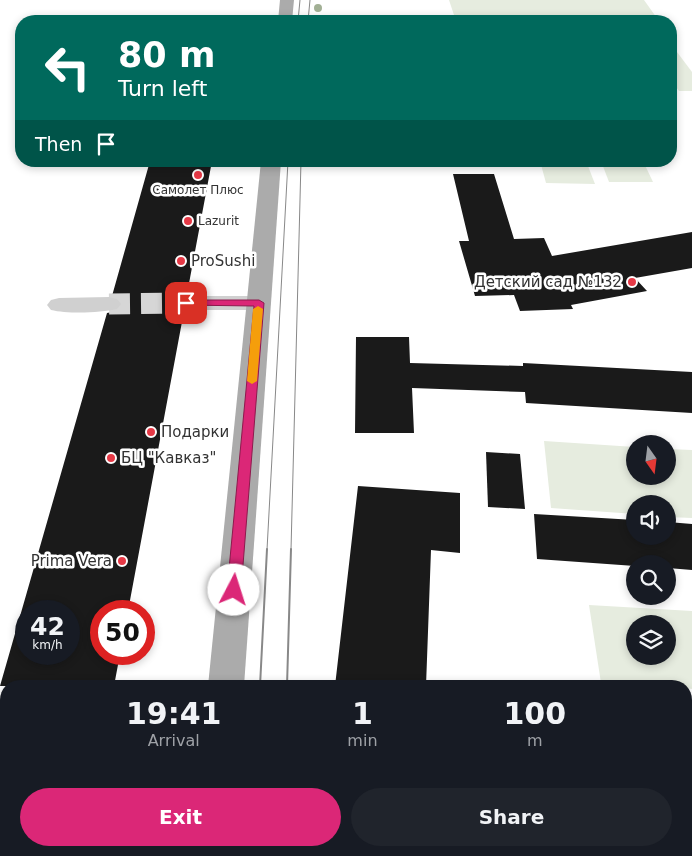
<!DOCTYPE html>
<html lang="en">
<head>
<meta charset="utf-8">
<style>
  body { margin:0; font-family:"DejaVu Sans",sans-serif; background:#20242c; color:#f1f3f6; height:100vh; display:flex; flex-direction:column; font-size:19px; white-space:nowrap }
  * { box-sizing:border-box; margin:0 }
  p { font-size:16px; color:#9ea1a6 }
  .icon { flex:none; width:28px; height:28px; fill:none; stroke:currentColor; stroke-width:2; stroke-linecap:round; stroke-linejoin:round }
  .map { position:relative; flex:1; overflow:hidden }
  .sheet { position:absolute; left:0px; top:680px; width:692px; height:176px; display:flex; flex-direction:column; background:#171b24; border-radius:20px 20px 0 0; box-shadow:0 2px 8px #0003 }
  .sheet>* { flex:none }
  .banner { position:absolute; left:15px; top:15px; width:662px; height:152px; border-radius:20px; box-shadow:0 2px 8px #0003; background:#00695c; color:#fff; overflow:hidden }
  .needle { width:32px; rotate:166deg }
  .buttons { position:absolute; left:626px; top:435px; display:grid; gap:10px }
  .buttons a { display:grid; place-items:center; width:50px; height:50px; border-radius:50%; background:#171b24; box-shadow:0 2px 8px #0003; font-size:25px }
  .speed { position:absolute; left:15px; top:600px; display:flex; gap:10px; font-size:25px; font-weight:700; text-align:center }
  .speed>* { display:grid; place-content:center; width:65px; height:65px; border-radius:50%; background:#171b24; box-shadow:0 2px 8px #0003; line-height:1 }
  .speed small { font-size:12px; font-weight:400 }
  .speed .limit { border:8px solid #d22; background:#fff; color:#111 }
  .pin { position:absolute; display:grid; place-items:center; width:42px; height:42px; color:#fff; margin:-21px; border-radius:10px; box-shadow:0 2px 8px #0006 }
  .me { position:absolute; width:55px; margin:-28px; rotate:5deg; stroke-linejoin:round; filter:drop-shadow(0 0 4px #0008) }
  .turn { display:flex; align-items:center; gap:18px; height:105px; padding:0 20px; font-size:22px }
  .turn .icon { width:65px; height:65px; stroke-width:2.5 }
  .turn b { display:block; font-size:35px; line-height:42px }
  .then { display:flex; align-items:center; height:48px; padding:0 20px; background:#0003; gap:10px; font-size:19px }
  .eta { display:flex; justify-content:space-evenly; align-items:center; height:85px; text-align:center }
  .eta b { font-size:30px; font-weight:800; line-height:35px }
  .cta { display:flex; gap:10px; margin-top:auto; padding:10px 20px }
  .cta a { flex:1; height:58px; border-radius:30px; background:#db2777; color:#fff; font-size:20px; font-weight:800; line-height:58px; text-align:center }
  .cta a+a { background:#20242c; color:#f1f3f6 }
  .map>svg:first-child { display:block }
  .green { fill:#e6ecdf; fill-rule:evenodd }
  .building { fill:#1a1a1a; fill-rule:evenodd }
  .lines { fill:none; stroke-linecap:round; stroke-linejoin:round }
  .minor-tunnel { stroke:#d6d6d6; stroke-width:21; stroke-dasharray:21 11; stroke-linecap:butt }
  .minor { fill:#d0d0d0; fill-rule:evenodd }
  .major { fill:#ababab; fill-rule:evenodd }
  .tram-far1 { stroke:#888; stroke-width:1 }
  .tram { stroke:#888; stroke-width:2 }
  .tree { fill:#a2b095 }
  .route { fill:#db2777; stroke:#8e194d }
  .slow { fill:#f59e0b }
  .poi-dot { fill:#e63946; stroke:#fff; stroke-width:2 }
  .labels { text-anchor:middle; stroke-width:5; stroke-linejoin:round; paint-order:stroke }
  .far-poi-label { font-size:12px; fill:#333; stroke:#fff }
  .poi-label { font-size:15px; fill:#333; stroke:#fff; text-anchor:start }
</style>
</head>
<body>
<div class="map">
<svg width="692" height="856" viewBox="0 0 692 856">
  <rect width="100%" height="100%" fill="#fff"/>
  <g class="green">
    <polygon points="449,0 644,0 659,21 456,21"/>
    <polygon points="671,44 692,72 692,91 679,91 671,80"/>
    <polygon points="540,161 586,161 595,184 546,183"/>
    <polygon points="601,161 643,161 653,182 609,182"/>
    <polygon points="544,441 635,447 635,476 668,476 668,449 692,450 692,518 668,517 668,504 635,504 635,514 551,508"/>
    <path d="M 589,605 L 692,611 L 692,689 L 686,688 L 686,686 L 601,683 ZM 635,624 L 668,624 L 668,656 L 635,656 Z"/>
  </g>
  <g class="building">
    <path d="M 150,161 L 212,161 L 187,294 L 178,296 L 172,303 L 177,309 L 184,311 L 128,611 L 101,611 L 101,654 L 120,654 L 114,686 L 0,686 L 107,313 L 117,311 L 123,304 L 118,298 L 112,296 ZM 26,611 L 69,611 L 69,654 L 26,654 Z"/>
    <polygon points="453,174 494,174 514,239 544,238 552,256 692,232 692,268 635,278 647,291 571,305 573,309 520,311 514,295 475,296 459,241 469,241"/>
    <polygon points="356,337 409,337 410,363 523,366 523,363 692,372 692,413 526,403 525,392 412,388 414,433 355,433"/>
    <polygon points="486,452 520,454 525,509 488,507"/>
    <polygon points="358,486 460,493 460,553 431,550 426,686 335,686"/>
    <polygon points="534,514 635,520 635,536 668,536 668,522 692,524 692,570 668,568 668,564 635,564 635,566 537,559"/>
  </g>
  <g class="lines">
    <polyline class="minor-tunnel" points="109,304 186,303"/>
    <g class="minor">
      <polygon points="186,296 259,296 267,298 271,303 267,308 259,310 186,310 178,308 174,303 178,298"/>
      <path d="M 109,297 L 117,299 L 121,304 L 117,309 C 100,313 68,314 51,310 L 47,305 L 51,300 L 59,298 Z"/>
    </g>
    <g class="major">
      <polygon points="280,0 294,0 292,21 278,21"/>
      <polygon points="261,161 281,161 244,686 208,686"/>
      <polygon points="184,850 224,850 223,856 181,856"/>
    </g>
    <g class="tram-far1">
      <polyline points="298,21 300,0"/>
      <polyline points="308,21 310,0"/>
      <polyline points="267,550 288,161"/>
      <polyline points="291,550 301,161"/>
    </g>
    <g class="tram">
      <polyline points="260,686 267,549"/>
      <polyline points="287,686 291,549"/>
      <polyline points="283,850 283,856"/>
      <polyline points="252,856 253,850"/>
    </g>
  </g>
  <circle class="tree" cx="318" cy="8" r="4"/>
  <polygon class="route" points="186,300 259,300 264,303 241,590 239,594 234,596 229,594 227,590 254,306 182,305 182,301"/>
  <polygon class="slow" points="258,306 263,309 257,381 252,384 247,381 253,309"/>
  <g class="poi-dot">
    <circle cx="198" cy="175" r="5"/>
    <circle cx="188" cy="221" r="5"/>
    <circle cx="181" cy="261" r="5"/>
    <circle cx="632" cy="282" r="5"/>
    <circle cx="151" cy="432" r="5"/>
    <circle cx="111" cy="458" r="5"/>
    <circle cx="122" cy="561" r="5"/>
  </g>
  <g class="labels">
    <g class="far-poi-label">
      <text x="198" y="194">Самолет Плюс</text>
      <text x="198" y="225" text-anchor="start">Lazurit</text>
    </g>
    <g class="poi-label">
      <text x="191" y="266">ProSushi</text>
      <text x="622" y="287" text-anchor="end">Детский сад №132</text>
      <text x="161" y="437">Подарки</text>
      <text x="121" y="463">БЦ "Кавказ"</text>
      <text x="112" y="566" text-anchor="end">Prima Vera</text>
    </g>
  </g>
</svg>
<div class="buttons">
<a><svg class="needle" viewBox="-14 -14 28 28"><path d="M0-13l5 13h-10z" fill="#e53935"/><path d="M0 13l5-13h-10z" fill="#9ea1a6"/></svg></a>
<a><svg class="icon" aria-label="sound" viewBox="0 0 24 24"><path d="M4 9h4l5-4v14l-5-4H4zM17 9q2 3 0 6"/></svg></a>
<a><svg class="icon" aria-label="search" viewBox="0 0 24 24"><circle cx="10" cy="10" r="6"/><path d="M15 15l6 6"/></svg></a>
<a><svg class="icon" aria-label="layers" viewBox="0 0 24 24"><path d="M12 4l9 5-9 5-9-5zM3 14l9 5 9-5"/></svg></a>
</div>
<div class="speed"><div>42<small>km/h</small></div><div class="limit">50</div></div>
<div class="pin" style="left:186px;top:303px;background:#d93025"><svg class="icon" aria-label="arrive" viewBox="0 0 24 24"><path d="M6 21V4h12l-3 4 3 4H6"/></svg></div>
<svg class="me" style="left:234px;top:590px" viewBox="-20 -20 40 40"><circle r="19" fill="#fff"/><path d="M0-13L10 11 0 6-10 11z" fill="#db2777"/></svg>
<div class="banner">
<div class="turn"><svg class="icon" aria-label="left" viewBox="0 0 24 24"><path d="M17 20v-9H6M10 6l-5 5 5 5"/></svg><div><b>80 m</b>Turn left</div></div>
<div class="then">Then<svg class="icon" aria-label="arrive" viewBox="0 0 24 24"><path d="M6 21V4h12l-3 4 3 4H6"/></svg></div>
</div>
<section class="sheet">
<div class="eta">
<div><b>19:41</b><p>Arrival</p></div>
<div><b>1</b><p>min</p></div>
<div><b>100</b><p>m</p></div>
</div>
<div class="cta"><a>Exit</a><a>Share</a></div>
</section>
</div>
</body>
</html>
